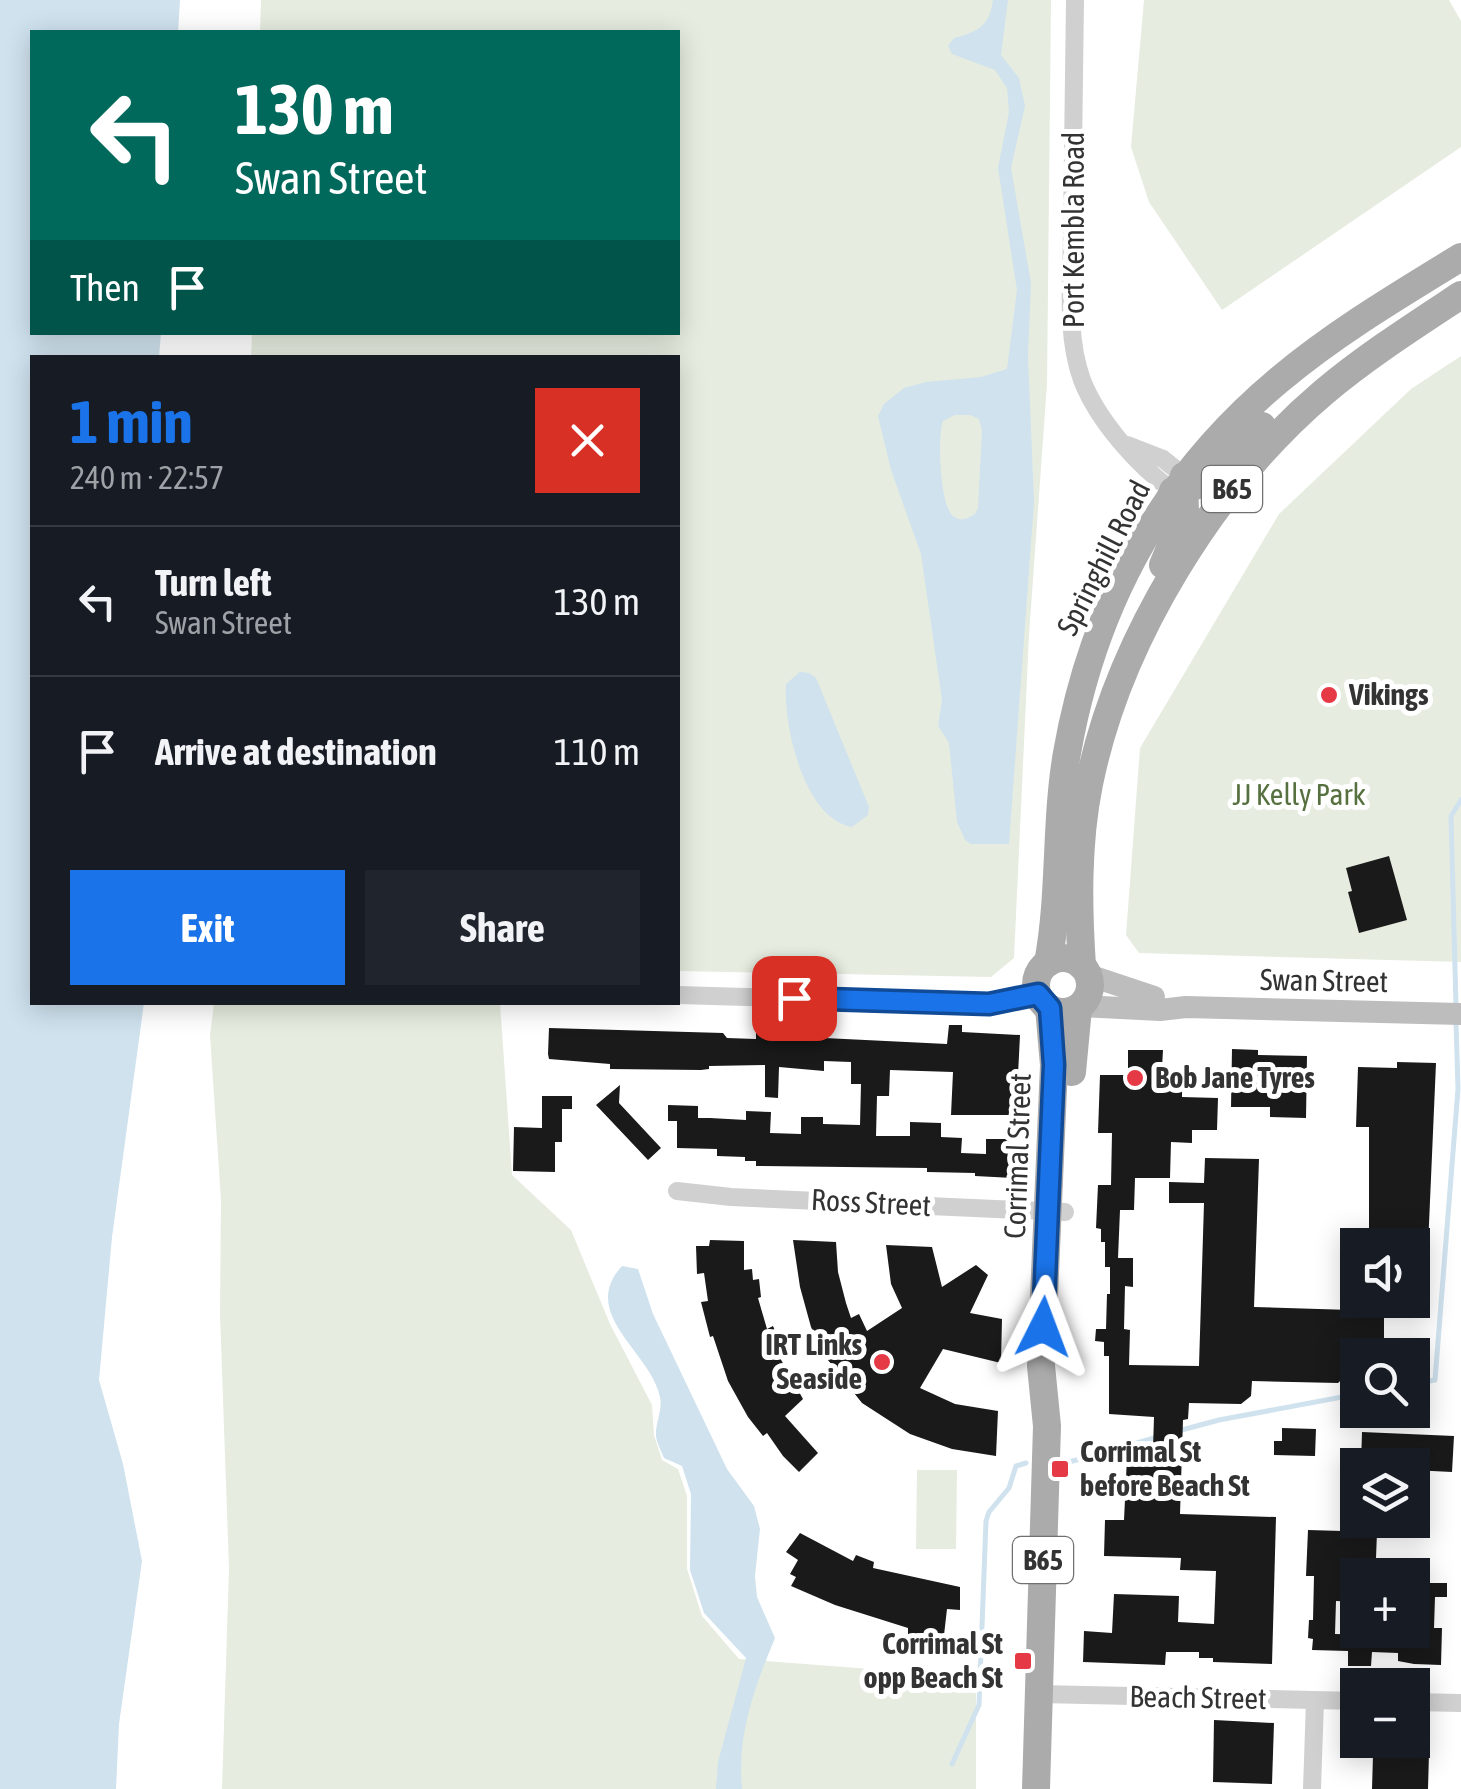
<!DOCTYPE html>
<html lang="en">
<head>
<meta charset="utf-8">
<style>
  body { margin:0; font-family:"Asap Condensed",sans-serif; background:#20242c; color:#f1f3f6; height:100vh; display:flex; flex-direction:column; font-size:38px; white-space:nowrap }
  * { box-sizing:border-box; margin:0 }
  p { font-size:32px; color:#9ea1a6 }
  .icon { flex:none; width:55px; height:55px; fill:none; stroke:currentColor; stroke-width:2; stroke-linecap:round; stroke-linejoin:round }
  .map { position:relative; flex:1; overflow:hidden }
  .sheet { position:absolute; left:30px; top:355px; width:650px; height:650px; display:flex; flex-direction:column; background:#171b24; border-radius:0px; box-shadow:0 5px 25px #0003 }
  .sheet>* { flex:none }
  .banner { position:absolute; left:30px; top:30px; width:650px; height:305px; border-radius:0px; box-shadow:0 5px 25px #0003; background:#00695c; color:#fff; overflow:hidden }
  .buttons { position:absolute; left:1340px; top:1228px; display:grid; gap:20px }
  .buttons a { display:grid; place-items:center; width:90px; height:90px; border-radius:0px; background:#171b24; box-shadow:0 5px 25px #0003; font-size:50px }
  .pin { position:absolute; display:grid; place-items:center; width:85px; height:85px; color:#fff; margin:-42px; border-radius:20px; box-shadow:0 5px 15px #0006 }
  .me { position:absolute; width:110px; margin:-55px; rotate:3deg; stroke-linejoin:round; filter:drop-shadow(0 0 8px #0008) }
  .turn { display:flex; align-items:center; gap:35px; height:210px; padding:0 40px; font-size:45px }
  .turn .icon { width:130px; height:130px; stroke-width:2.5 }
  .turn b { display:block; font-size:70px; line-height:85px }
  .then { display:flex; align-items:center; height:95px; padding:0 40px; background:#0003; gap:20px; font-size:38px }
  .round { display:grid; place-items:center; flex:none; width:105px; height:105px; border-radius:0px; background:#20242c }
  .head { display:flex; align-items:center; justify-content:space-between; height:170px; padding:0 40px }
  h1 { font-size:60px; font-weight:700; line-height:75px; color:#1a73e8 }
  .primary-button { display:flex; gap:20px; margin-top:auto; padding:20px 40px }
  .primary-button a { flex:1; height:115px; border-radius:0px; background:#1a73e8; color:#fff; font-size:40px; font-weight:700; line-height:115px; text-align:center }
  .primary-button a+a { background:#20242c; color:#f1f3f6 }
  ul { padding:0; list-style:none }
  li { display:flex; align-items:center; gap:30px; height:150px; padding:0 40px; border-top:2px solid #363941 }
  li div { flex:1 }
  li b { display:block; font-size:38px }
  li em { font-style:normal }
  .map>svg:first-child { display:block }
  .green { fill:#e6ecdf }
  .water { fill:#cfe2ee; fill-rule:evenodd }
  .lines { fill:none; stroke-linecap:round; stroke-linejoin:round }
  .stream { stroke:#cfe2ee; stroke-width:5 }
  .building { fill:#1a1a1a }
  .street { stroke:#d0d0d0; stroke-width:18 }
  .secondary { stroke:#bdbdbd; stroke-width:22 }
  .primary { stroke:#ababab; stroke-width:28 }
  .route-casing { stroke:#114b97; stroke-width:25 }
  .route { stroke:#1a73e8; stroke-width:18 }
  .poi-dot { fill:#e63946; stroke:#fff; stroke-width:4 }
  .labels { text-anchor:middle; stroke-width:10; stroke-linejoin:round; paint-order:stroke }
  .shield { fill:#fff; stroke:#707070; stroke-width:2.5 }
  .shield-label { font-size:28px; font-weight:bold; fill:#333 }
  .street-label { font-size:30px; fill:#333; stroke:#fff }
  .poi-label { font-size:30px; font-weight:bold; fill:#333; stroke:#fff; text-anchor:start }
  .park-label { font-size:30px; fill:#56703f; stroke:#fff }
</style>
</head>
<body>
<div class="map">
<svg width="1461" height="1789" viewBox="0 0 1461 1789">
  <rect width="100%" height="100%" fill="#fff"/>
  <g class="green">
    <polygon points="261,0 1051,0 1047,384 1029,635 1014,958 991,977 678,971 678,358 251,358 252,333 678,332 678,32 260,32"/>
    <polygon points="1144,0 1449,0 1461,21 1461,147 1222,310 1149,202 1131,147"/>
    <polygon points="1461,356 1461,962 1139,953 1126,935 1140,748 1279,514 1411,389"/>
    <polygon points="214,1003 500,1003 512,1175 571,1230 610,1324 652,1405 654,1435 662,1460 678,1469 687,1496 687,1569 702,1616 739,1659 976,1677 976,1789 222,1789 229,1568 220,1314 221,1200 210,1035"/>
    <polygon points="917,1470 957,1470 956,1549 916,1549"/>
  </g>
  <g class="water">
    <polygon points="0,0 180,0 178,32 32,32 32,332 161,333 159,357 32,358 32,1002 144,1003 112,1237 99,1380 123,1464 142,1561 119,1724 116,1789 0,1789"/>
    <path d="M 993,0 L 1008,0 L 1001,55 L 1019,78 L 1025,106 L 1011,168 L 1031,283 L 1028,356 L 1034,502 L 1009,844 L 971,844 L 965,840 L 957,822 L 949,743 L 938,726 L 942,700 L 921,554 L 891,470 L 878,416 L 884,404 L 904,388 L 926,382 L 981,377 L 1007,369 L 1017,290 L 998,168 L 1009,112 L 1007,88 L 995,70 L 952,54 L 948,46 L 954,38 C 978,32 990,25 993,0 ZM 955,415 L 970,415 L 979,419 L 982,431 L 978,508 L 975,514 C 967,519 961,522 953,516 C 940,506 937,435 943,421 Z"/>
    <path d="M 800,672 L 809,673 L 816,678 L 869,807 L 868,815 L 852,827 C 804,819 783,725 786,684 Z"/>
    <path d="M 622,1266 L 638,1269 L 653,1314 L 727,1469 L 754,1506 L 760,1529 L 755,1576 L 757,1597 L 775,1638 C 754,1689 737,1733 742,1789 L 716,1789 L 718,1762 L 746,1658 L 704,1613 L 690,1570 L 691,1494 L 682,1466 L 664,1458 C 661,1451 657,1443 656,1436 C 655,1423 663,1409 660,1397 C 651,1352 578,1314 622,1266 Z"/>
  </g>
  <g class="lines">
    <g class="stream">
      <polyline points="1456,1006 1451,816 1461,800"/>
      <polyline points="1412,1384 1435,1380 1458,1089 1456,1022"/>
      <polyline points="1178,1431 1219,1420 1358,1394"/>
      <polyline points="1069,1462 1158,1437"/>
      <polyline points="952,1764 979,1705 986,1521 989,1512 1009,1488 1016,1466 1026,1463"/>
    </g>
  </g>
  <g class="building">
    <polygon points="1389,856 1407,920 1359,933 1348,892 1352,891 1346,868"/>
    <polygon points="949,1025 962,1025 962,1032 1020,1035 1016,1115 951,1115 953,1072 890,1070 889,1096 877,1096 876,1136 910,1136 910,1122 941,1123 941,1137 962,1138 961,1153 986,1154 986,1139 1015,1139 1013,1178 975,1176 975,1173 927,1172 927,1168 756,1166 756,1161 745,1161 745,1157 717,1156 717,1149 677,1148 677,1121 668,1121 668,1105 698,1106 698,1118 710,1118 746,1120 746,1111 771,1112 770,1133 801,1134 801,1117 823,1117 823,1124 860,1125 861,1084 851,1084 851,1062 824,1061 824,1071 779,1067 778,1098 765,1097 765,1065 709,1066 709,1069 701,1070 610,1069 610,1064 549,1059 548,1054 549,1028 723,1033 727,1038 756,1039 756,1033 797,1032 796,1035 804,1037 947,1044"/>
    <polygon points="1232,1049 1258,1050 1258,1055 1307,1056 1306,1118 1270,1117 1270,1107 1231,1107"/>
    <polygon points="1128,1050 1163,1050 1162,1068 1171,1081 1182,1081 1182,1097 1218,1098 1217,1130 1192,1130 1192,1143 1171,1142 1170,1178 1135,1178 1134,1210 1120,1210 1118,1258 1133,1258 1133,1287 1125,1286 1124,1329 1130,1330 1129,1365 1199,1366 1204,1203 1169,1203 1169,1182 1204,1183 1205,1158 1259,1159 1254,1307 1384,1311 1384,1355 1358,1355 1358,1370 1352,1370 1338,1383 1252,1381 1251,1396 1241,1404 1189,1403 1188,1419 1183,1420 1180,1514 1276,1517 1272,1664 1213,1662 1213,1658 1199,1658 1199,1652 1166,1652 1165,1665 1083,1662 1084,1631 1112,1633 1114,1594 1179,1596 1178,1622 1214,1624 1216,1571 1180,1570 1181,1558 1104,1556 1105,1520 1124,1520 1127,1457 1153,1448 1154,1417 1109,1414 1109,1356 1104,1356 1104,1342 1095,1341 1096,1329 1106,1329 1107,1294 1110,1294 1110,1267 1105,1267 1105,1242 1101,1242 1101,1229 1096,1228 1098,1185 1111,1185 1112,1133 1098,1133 1100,1075 1128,1075"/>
    <polygon points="1397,1062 1436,1063 1426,1293 1412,1293 1412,1245 1369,1245 1369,1127 1356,1127 1358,1067 1397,1068"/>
    <polygon points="620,1085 619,1103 661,1148 648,1160 596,1105"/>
    <polygon points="542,1096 572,1096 572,1109 562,1109 562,1142 555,1142 555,1172 513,1171 514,1127 542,1128"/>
    <polygon points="710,1240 744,1241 744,1270 752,1269 753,1280 759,1279 761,1297 758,1298 767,1329 773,1326 782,1347 775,1349 803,1399 785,1416 818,1453 799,1472 783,1456 767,1433 763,1436 748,1417 728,1381 713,1336 710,1337 701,1302 708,1301 704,1273 697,1274 696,1246 709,1246"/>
    <polygon points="793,1240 836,1242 838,1272 846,1303 851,1318 859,1314 867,1331 902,1308 891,1284 886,1245 932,1247 942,1287 976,1265 988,1275 970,1313 1002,1319 1001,1363 943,1349 920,1388 955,1404 998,1411 996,1456 952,1449 910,1434 862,1403 824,1355 811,1327 800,1287"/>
    <polygon points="1282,1428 1316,1429 1315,1456 1274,1455 1274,1441 1282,1441"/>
    <polygon points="1362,1432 1454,1436 1452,1472 1412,1470 1412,1465 1361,1465"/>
    <polygon points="1308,1530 1377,1532 1376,1558 1419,1559 1418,1575 1358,1575 1358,1602 1336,1601 1335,1634 1381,1635 1381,1630 1415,1630 1417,1583 1447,1583 1447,1597 1435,1597 1434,1628 1442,1628 1441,1665 1414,1664 1398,1661 1398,1653 1372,1652 1371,1666 1348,1666 1348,1651 1312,1650 1313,1639 1308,1638 1309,1620 1313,1620 1314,1576 1306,1576"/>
    <polygon points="800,1533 853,1561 856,1555 874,1562 873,1568 960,1587 960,1610 947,1609 944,1635 930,1633 928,1637 908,1634 908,1628 835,1605 791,1586 796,1577 790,1574 798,1560 786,1552"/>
    <polygon points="1214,1720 1274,1723 1272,1784 1213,1782"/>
    <polygon points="1365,1740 1407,1740 1406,1752 1429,1753 1428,1789 1372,1789 1373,1755 1364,1754"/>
  </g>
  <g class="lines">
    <g class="street">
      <path d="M 1075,0 C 1074,76 1073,152 1072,229 C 1072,278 1065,333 1082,380 C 1098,421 1138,466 1173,491"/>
      <polyline points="1127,445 1163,459 1184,476"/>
      <polyline points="678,995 989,1004 1038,994"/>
      <polyline points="677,1191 731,1197 1065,1212"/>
      <polyline points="1039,1694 1358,1701"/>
      <polyline points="1412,1702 1461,1703"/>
      <polyline points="1312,1789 1315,1701"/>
    </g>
    <g class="secondary">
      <polyline points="1088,975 1154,997"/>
      <polyline points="1081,1006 1160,1010 1186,1007 1461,1014"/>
    </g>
    <g class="primary">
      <path d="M 1173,491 C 1215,488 1234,454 1262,426"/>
      <polyline points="1163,565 1185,513 1184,476"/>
      <circle cx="1063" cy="985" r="27"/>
      <path d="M 1048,963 C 1061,894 1055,822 1067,753 C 1093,604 1163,477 1279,380 C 1335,333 1399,295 1461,257"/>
      <path d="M 1082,966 C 1078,906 1077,843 1089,784 C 1118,641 1213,486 1324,392 C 1367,356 1414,326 1461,295"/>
      <polyline points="1072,1072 1078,1008"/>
      <polyline points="1036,1789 1047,1426 1041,1366 1054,1065 1049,1008"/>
    </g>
  </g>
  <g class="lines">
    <g class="route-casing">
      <polyline id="route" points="794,998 989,1004 1038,994 1050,1008 1054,1065 1043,1327"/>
    </g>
    <use href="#route" class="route"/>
  </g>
  <g class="poi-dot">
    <circle cx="1329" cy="695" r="10"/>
    <circle cx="1135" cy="1078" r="10"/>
    <circle cx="882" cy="1362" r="10"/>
    <rect x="1050" y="1459" width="20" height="20" rx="5"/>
    <rect x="1013" y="1651" width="20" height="20" rx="5"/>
  </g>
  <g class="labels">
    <g class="shield">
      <rect x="1202" y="466" width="60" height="46" rx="8"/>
      <rect x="1013" y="1537" width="60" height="46" rx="8"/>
    </g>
    <g class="shield-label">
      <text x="1232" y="499">B65</text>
      <text x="1043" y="1570">B65</text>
    </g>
    <g class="street-label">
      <text transform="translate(1074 230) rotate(-90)" y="10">Port Kembla Road</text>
      <text transform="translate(1104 558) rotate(-63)" y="10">Springhill Road</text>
      <text transform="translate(1324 981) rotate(1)" y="10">Swan Street</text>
      <text transform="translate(1018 1156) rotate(-88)" y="10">Corrimal Street</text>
      <text transform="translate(871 1203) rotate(3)" y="10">Ross Street</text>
      <text transform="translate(1198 1698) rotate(1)" y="10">Beach Street</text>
    </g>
    <g class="poi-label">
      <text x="1349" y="705">Vikings</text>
      <text x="1155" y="1088">Bob Jane Tyres</text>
      <text x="862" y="1355" text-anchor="end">IRT Links<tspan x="862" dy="34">Seaside</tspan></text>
      <text x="1080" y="1462">Corrimal St<tspan x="1080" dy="34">before Beach St</tspan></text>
      <text x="1003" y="1654" text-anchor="end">Corrimal St<tspan x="1003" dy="34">opp Beach St</tspan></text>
    </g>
    <g class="park-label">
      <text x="1299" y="805">JJ Kelly Park</text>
    </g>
  </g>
</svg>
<div class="buttons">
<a><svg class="icon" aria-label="sound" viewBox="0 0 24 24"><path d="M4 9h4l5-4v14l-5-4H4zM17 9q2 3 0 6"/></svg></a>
<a><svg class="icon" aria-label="search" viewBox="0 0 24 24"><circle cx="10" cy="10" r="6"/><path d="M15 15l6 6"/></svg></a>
<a><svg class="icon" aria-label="layers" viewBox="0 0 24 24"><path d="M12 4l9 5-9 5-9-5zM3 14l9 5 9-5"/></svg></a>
<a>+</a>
<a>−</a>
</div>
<div class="pin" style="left:794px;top:998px;background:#d93025"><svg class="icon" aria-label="arrive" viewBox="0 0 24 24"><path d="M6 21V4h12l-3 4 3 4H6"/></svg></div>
<svg class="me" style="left:1043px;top:1327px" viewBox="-20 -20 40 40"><path d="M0-17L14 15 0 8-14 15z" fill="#1a73e8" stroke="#fff" stroke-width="4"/></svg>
<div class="banner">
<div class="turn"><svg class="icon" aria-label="left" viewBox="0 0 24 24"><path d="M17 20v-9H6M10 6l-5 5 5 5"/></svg><div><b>130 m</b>Swan Street</div></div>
<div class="then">Then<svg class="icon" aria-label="arrive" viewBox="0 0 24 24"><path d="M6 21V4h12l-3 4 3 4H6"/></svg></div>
</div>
<section class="sheet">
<div class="head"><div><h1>1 min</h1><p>240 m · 22:57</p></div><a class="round" style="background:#d93025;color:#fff"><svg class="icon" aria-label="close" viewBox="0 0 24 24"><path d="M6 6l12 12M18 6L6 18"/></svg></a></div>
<ul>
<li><svg class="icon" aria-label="left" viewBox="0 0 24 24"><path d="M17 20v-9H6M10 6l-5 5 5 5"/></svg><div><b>Turn left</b><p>Swan Street</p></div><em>130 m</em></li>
<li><svg class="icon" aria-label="arrive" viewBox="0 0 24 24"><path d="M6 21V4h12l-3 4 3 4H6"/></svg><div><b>Arrive at destination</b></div><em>110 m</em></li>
</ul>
<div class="primary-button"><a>Exit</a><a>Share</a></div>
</section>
</div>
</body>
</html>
